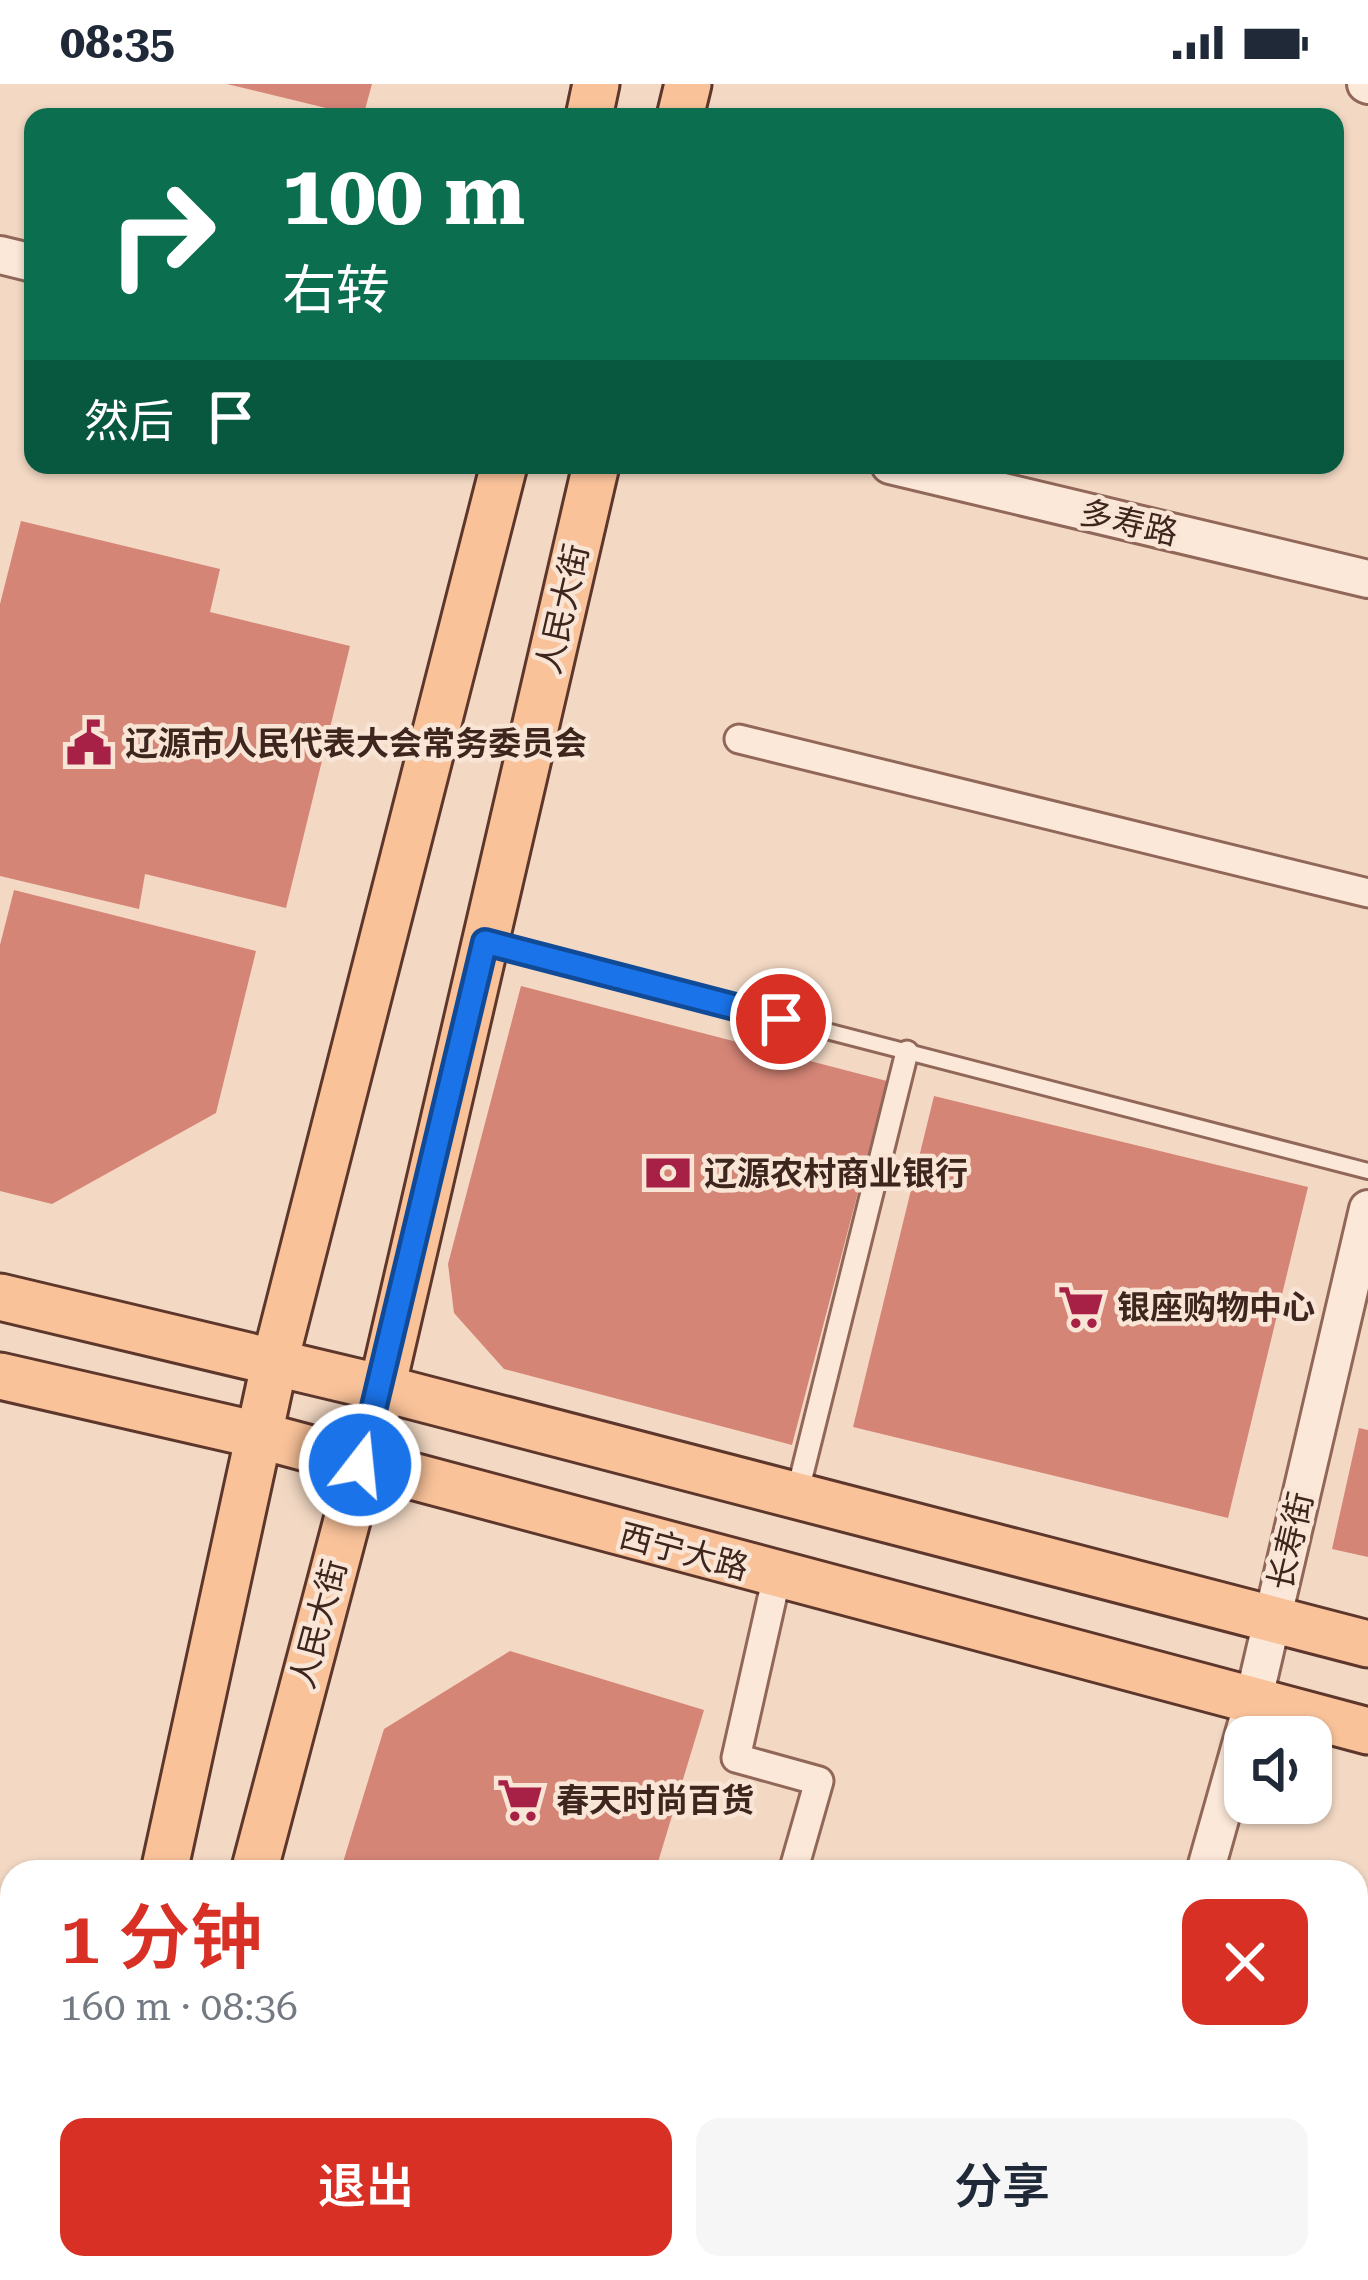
<!DOCTYPE html>
<html lang="zh">
<head>
<meta charset="utf-8">
<style>
  body { margin:0; font-family:"Roboto Serif","Noto Sans SC",serif; background:#f6f6f7; color:#1f2937; height:100vh; display:flex; flex-direction:column; font-size:45px; white-space:nowrap }
  * { box-sizing:border-box; margin:0 }
  p { font-size:39px; color:#747a83 }
  .icon { flex:none; width:66px; height:66px; fill:none; stroke:currentColor; stroke-width:2; stroke-linecap:round; stroke-linejoin:round }
  .map { position:relative; flex:1; overflow:hidden }
  .sheet { position:absolute; left:0px; top:1776px; width:1368px; height:420px; display:flex; flex-direction:column; background:#fff; border-radius:36px 36px 0 0; box-shadow:0 3px 9px #0004 }
  .sheet>* { flex:none }
  .top-card { position:absolute; left:24px; top:24px; width:1320px; height:366px; border-radius:24px; box-shadow:0 3px 9px #0004; background:#0b6e4f; color:#fff; overflow:hidden }
  .buttons { position:absolute; left:1224px; top:1632px; display:grid; gap:24px }
  .buttons a { display:grid; place-items:center; width:108px; height:108px; border-radius:24px; background:#fff; box-shadow:0 3px 9px #0004; font-size:60px }
  .pin { position:absolute; display:grid; place-items:center; width:102px; height:102px; color:#fff; margin:-51px; border:6px solid #fff; border-radius:50%; box-shadow:0 3px 12px #0007 }
  .me { position:absolute; width:132px; margin:-66px; rotate:16deg; stroke-linejoin:round; filter:drop-shadow(0 0 9px #0008) }
  .turn { display:flex; align-items:center; gap:42px; height:252px; padding:0 60px; font-size:54px }
  .turn .icon { width:156px; height:156px; stroke-width:2.5 }
  .turn b { display:block; font-size:84px; line-height:102px }
  .then { display:flex; align-items:center; height:114px; padding:0 60px; background:#0003; gap:24px; font-size:45px }
  .round { display:grid; place-items:center; flex:none; width:126px; height:126px; border-radius:24px; background:#f6f6f7 }
  .head { display:flex; align-items:center; justify-content:space-between; height:204px; padding:0 60px }
  h1 { font-size:72px; font-weight:600; line-height:90px; color:#d93025 }
  .button { display:flex; gap:24px; margin-top:auto; padding:24px 60px }
  .button a { flex:1; height:138px; border-radius:24px; background:#d93025; color:#fff; font-size:48px; font-weight:600; line-height:138px; text-align:center }
  .button a+a { background:#f6f6f7; color:#1f2937 }
  .status { display:flex; justify-content:space-between; align-items:center; height:84px; padding:0 60px; background:#fff; direction:ltr }
  .status svg { height:33px; fill:currentColor }
  .map>svg:first-child { display:block }
  .building { fill:#d58576 }
  .lines { fill:none; stroke-linecap:round; stroke-linejoin:round }
  .service-casing { stroke:#906758; stroke-width:20 }
  .pedestrian-casing { stroke:#906758; stroke-width:27 }
  .minor-casing { stroke:#906758; stroke-width:33 }
  .tertiary-casing { stroke:#906758; stroke-width:42 }
  .primary-casing { stroke:#5d362c; stroke-width:51 }
  .service { stroke:#fce8d9; stroke-width:14 }
  .pedestrian { stroke:#fce8d9; stroke-width:21 }
  .minor { stroke:#fce8d9; stroke-width:27 }
  .tertiary { stroke:#fce8d9; stroke-width:36 }
  .primary { stroke:#f9c299; stroke-width:45 }
  .route-casing { stroke:#114b97; stroke-width:30 }
  .route { stroke:#1a73e8; stroke-width:21 }
  .labels { text-anchor:middle; stroke-width:9; stroke-linejoin:round; paint-order:stroke }
  .street-label { font-size:33px; fill:#3e251d; stroke:#f9e5d5 }
  .poi-label { font-size:33px; font-weight:bold; fill:#3e251d; stroke:#f9e5d5; text-anchor:start }
</style>
</head>
<body>
<div class="status"><b>08:35</b><svg viewBox="0 0 49 12"><path d="M0 12V9h3v3zM5 12V6h3v6zM10 12V3h3v9zM15 12V0h3v12zM26 1h20v11H26zM47 4h2v5h-2z"/></svg></div>
<div class="map">
<svg width="1368" height="2196" viewBox="0 0 1368 2196">
  <rect width="100%" height="100%" fill="#f3d9c4"/>
  <g class="building">
    <polygon points="227,0 372,0 363,33"/>
    <polygon points="21,437 220,485 210,528 350,562 286,824 145,790 139,825 0,792 0,520"/>
    <polygon points="14,806 256,867 216,1029 52,1120 0,1107 0,861"/>
    <polygon points="521,902 887,997 792,1361 504,1285 454,1229 448,1180"/>
    <polygon points="934,1012 1308,1103 1228,1434 853,1343"/>
    <polygon points="1359,1344 1368,1346 1368,1473 1332,1465"/>
    <polygon points="510,1567 704,1626 655,1788 340,1788 384,1645"/>
    <polygon points="222,2184 266,2184 306,2196 219,2196"/>
    <polygon points="360,2184 653,2184 650,2196 400,2196"/>
  </g>
  <g class="lines">
    <g class="service-casing">
      <polyline id="service" points="490,860 1368,1087"/>
    </g>
    <g class="pedestrian-casing">
      <polyline id="pedestrian" points="797,1410 907,968"/>
    </g>
    <g class="minor-casing">
      <g id="minor">
        <polyline points="739,655 1368,809"/>
        <polyline points="777,1492 736,1674 819,1697 793,1788"/>
        <polyline points="677,2196 681,2184"/>
      </g>
    </g>
    <g class="tertiary-casing">
      <g id="tertiary">
        <polyline points="1366,0 1368,1"/>
        <polyline points="0,171 33,179"/>
        <polyline points="890,381 1368,495"/>
        <polyline points="1205,1788 1253,1618 1368,1125"/>
        <polyline points="1092,2196 1095,2184"/>
      </g>
    </g>
    <g class="primary-casing">
      <g id="primary">
        <polyline points="589,33 596,0"/>
        <polyline points="680,33 688,0"/>
        <polyline points="0,1213 382,1304 1368,1560"/>
        <polyline points="0,1292 262,1352 1368,1647"/>
        <polyline points="164,1788 275,1277 504,381"/>
        <polyline points="254,1788 382,1304 596,381"/>
        <polyline points="72,2196 75,2184"/>
        <polyline points="154,2196 157,2184"/>
      </g>
    </g>
    <use href="#service" class="service"/>
    <use href="#pedestrian" class="pedestrian"/>
    <use href="#minor" class="minor"/>
    <use href="#tertiary" class="tertiary"/>
    <use href="#primary" class="primary"/>
  </g>
  <g class="lines">
    <g class="route-casing">
      <polyline id="route" points="360,1381 485,858 781,935"/>
    </g>
    <use href="#route" class="route"/>
  </g>
  <defs>
    <g id="civic-bare" transform="scale(3.6)"><path d="M-.6-6.5H3V-4.5H.6V-3L4-1V1h2V6H-6V1h2V-1L-.6-3ZM-1.2 2.5V6h2.4V2.5Z" fill="#a62145" stroke="#f9e5d5" stroke-width="2.5" paint-order="stroke"/></g>
    <g id="bank-bare" transform="scale(3.6)"><path d="M-6-4H6V4H-6ZM0-2.3a2.3 2.3 0 1 0 0 4.6a2.3 2.3 0 1 0 0-4.6Z" fill="#a62145" stroke="#f9e5d5" stroke-width="2.5" paint-order="stroke"/></g>
    <g id="supermarket-bare" transform="scale(3.6)"><path d="M-6-5.5h2.5l.6 2H6L4.5 2H-2.5L-4.4-4H-6ZM-1.5 3.2a1.3 1.3 0 1 0 .1 0ZM3 3.2a1.3 1.3 0 1 0 .1 0Z" fill="#a62145" stroke="#f9e5d5" stroke-width="2.5" paint-order="stroke"/></g>
  </defs>
  <g fill-rule="evenodd">
    <use href="#civic-bare" x="89" y="659"/>
    <use href="#bank-bare" x="668" y="1089"/>
    <use href="#supermarket-bare" x="1081" y="1223"/>
    <use href="#supermarket-bare" x="520" y="1716"/>
  </g>
  <g class="labels">
    <g class="street-label">
      <text transform="translate(1129 438) rotate(13)" y="12">多寿路</text>
      <text transform="translate(562 525) rotate(-77)" y="12">人民大街</text>
      <text transform="translate(1290 1457) rotate(-77)" y="12">长寿街</text>
      <text transform="translate(684 1467) rotate(15)" y="12">西宁大路</text>
      <text transform="translate(318 1540) rotate(-75)" y="12">人民大街</text>
    </g>
    <g class="poi-label">
      <text x="125" y="671">辽源市人民代表大会常务委员会</text>
      <text x="704" y="1101">辽源农村商业银行</text>
      <text x="1117" y="1235">银座购物中心</text>
      <text x="556" y="1728">春天时尚百货</text>
    </g>
  </g>
</svg>
<div class="buttons">
<a><svg class="icon" aria-label="sound" viewBox="0 0 24 24"><path d="M4 9h4l5-4v14l-5-4H4zM17 9q2 3 0 6"/></svg></a>
</div>
<div class="pin" style="left:781px;top:935px;background:#d93025"><svg class="icon" aria-label="arrive" viewBox="0 0 24 24"><path d="M6 21V4h12l-3 4 3 4H6"/></svg></div>
<svg class="me" style="left:360px;top:1381px" viewBox="-20 -20 40 40"><circle r="17" fill="#1a73e8" stroke="#fff" stroke-width="3"/><path d="M0-11L8 9 0 5-8 9z" fill="#fff"/></svg>
<div class="top-card">
<div class="turn"><svg class="icon" aria-label="right" viewBox="0 0 24 24"><path d="M7 20v-9h11M14 6l5 5-5 5"/></svg><div><b>100 m</b>右转</div></div>
<div class="then">然后<svg class="icon" aria-label="arrive" viewBox="0 0 24 24"><path d="M6 21V4h12l-3 4 3 4H6"/></svg></div>
</div>
<section class="sheet">
<div class="head"><div><h1>1 分钟</h1><p>160 m · 08:36</p></div><a class="round" style="background:#d93025;color:#fff"><svg class="icon" aria-label="close" viewBox="0 0 24 24"><path d="M6 6l12 12M18 6L6 18"/></svg></a></div>
<div class="button"><a>退出</a><a>分享</a></div>
</section>
</div>
</body>
</html>
